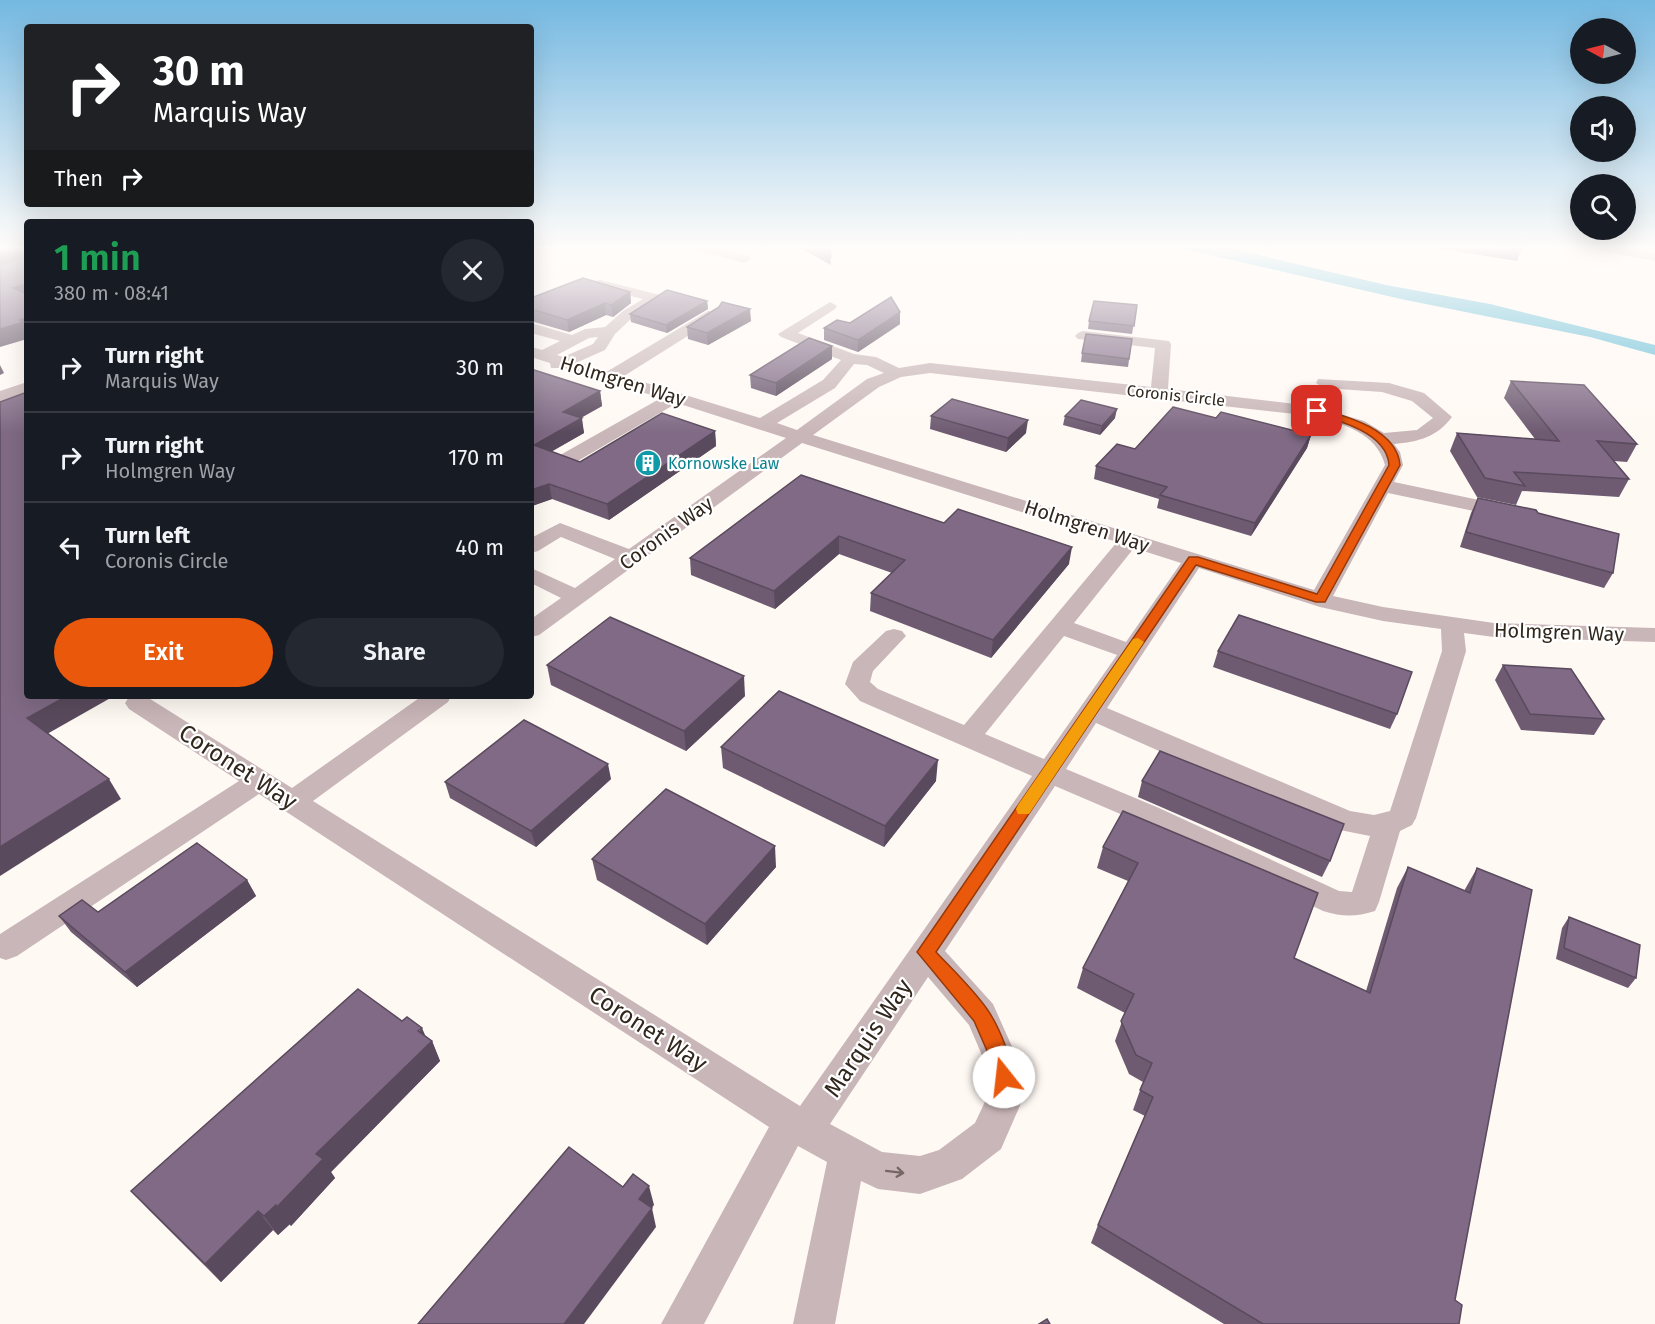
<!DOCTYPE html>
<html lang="en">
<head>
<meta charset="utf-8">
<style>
  body { margin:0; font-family:"Fira Sans",sans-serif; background:#242831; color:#f1f3f6; height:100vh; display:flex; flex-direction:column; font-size:22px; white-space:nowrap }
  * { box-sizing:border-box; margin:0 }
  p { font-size:20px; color:#9ea1a6 }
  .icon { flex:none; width:33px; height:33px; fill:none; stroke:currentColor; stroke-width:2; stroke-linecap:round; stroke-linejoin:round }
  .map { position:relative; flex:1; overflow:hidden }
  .details { position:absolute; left:24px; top:219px; width:510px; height:480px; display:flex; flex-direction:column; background:#171b24; border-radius:6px; box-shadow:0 6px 24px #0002 }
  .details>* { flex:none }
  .guide { position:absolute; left:24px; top:24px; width:510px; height:183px; border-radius:6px; box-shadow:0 6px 24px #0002; background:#202124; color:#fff; overflow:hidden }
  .needle { width:39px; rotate:277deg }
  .fabs { position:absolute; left:1570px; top:18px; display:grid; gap:12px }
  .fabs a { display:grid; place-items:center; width:66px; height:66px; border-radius:50%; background:#171b24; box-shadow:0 6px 24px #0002; font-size:30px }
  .pin { position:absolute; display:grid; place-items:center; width:51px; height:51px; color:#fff; margin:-26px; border-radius:12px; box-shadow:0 3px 9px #0006 }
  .me { position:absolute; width:66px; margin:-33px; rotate:344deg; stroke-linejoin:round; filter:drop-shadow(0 0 4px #0008) }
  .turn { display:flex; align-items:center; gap:21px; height:126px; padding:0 30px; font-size:27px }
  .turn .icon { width:78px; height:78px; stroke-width:2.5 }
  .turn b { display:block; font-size:42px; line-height:51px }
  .then { display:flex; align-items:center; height:57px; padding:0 30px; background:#0003; gap:12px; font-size:22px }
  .round { display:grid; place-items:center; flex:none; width:63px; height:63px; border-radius:32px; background:#242831 }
  .headline { display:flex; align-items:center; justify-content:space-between; height:102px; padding:0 30px }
  h1 { font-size:36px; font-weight:600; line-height:45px; color:#1e9e55 }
  .cta { display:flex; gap:12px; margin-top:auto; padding:12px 30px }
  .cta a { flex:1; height:69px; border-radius:36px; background:#ea580c; color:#fff; font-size:24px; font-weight:600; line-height:69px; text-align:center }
  .cta a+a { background:#242831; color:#f1f3f6 }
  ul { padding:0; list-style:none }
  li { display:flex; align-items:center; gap:18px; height:90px; padding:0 30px; border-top:2px solid #363941 }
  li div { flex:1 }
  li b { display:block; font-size:22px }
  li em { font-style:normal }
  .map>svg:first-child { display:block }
  .water { fill:#66bed7 }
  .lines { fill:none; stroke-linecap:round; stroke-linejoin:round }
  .minor { fill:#c9b6b8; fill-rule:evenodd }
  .wall { fill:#6e5b72 }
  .shaded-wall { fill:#5a4a5d }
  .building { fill:#806a85; stroke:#5a4a5d; stroke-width:1.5 }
  .oneway { stroke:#756763 }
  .route { fill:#ea580c; stroke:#983908; stroke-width:1.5 }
  .slow { fill:#f59e0b }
  .labels { text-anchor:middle; stroke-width:4.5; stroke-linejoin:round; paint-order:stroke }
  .far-street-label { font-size:16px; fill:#31271d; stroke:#fff }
  .far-culture-label { font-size:16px; fill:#0d838f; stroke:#fff; text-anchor:start }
  .street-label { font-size:20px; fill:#31271d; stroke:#fff }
  .near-street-label { font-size:24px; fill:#31271d; stroke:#fff }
</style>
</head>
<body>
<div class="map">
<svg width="1655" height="1324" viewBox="0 0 1655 1324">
  <rect width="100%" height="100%" fill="#fff9f4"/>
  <polygon class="water" points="1180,248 1229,248 1386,285 1490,304 1655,345 1655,355 1590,337 1401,299"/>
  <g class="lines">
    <g class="minor">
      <polygon points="696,248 716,248 749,256 751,259 744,263 698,251"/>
      <polygon points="1599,248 1625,248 1655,253 1655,261 1606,252"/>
      <path d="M 600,280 L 660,295 L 662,298 L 633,317 L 615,334 L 605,350 L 578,362 L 608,371 L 708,311 L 718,311 L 720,314 L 718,317 L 624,376 L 760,418 L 823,380 L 841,360 L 781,337 L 778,334 L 830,302 L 837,306 L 835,309 L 798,333 L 854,354 L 876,357 L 899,368 L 930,363 L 1151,387 L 1155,348 L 1078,339 L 1075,336 L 1078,333 L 1083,331 L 1169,341 L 1171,344 L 1168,389 L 1313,406 L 1364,421 L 1384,433 L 1417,430 L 1433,418 L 1412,401 L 1382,392 L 1324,388 L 1316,383 L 1318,379 L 1389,383 L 1424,393 L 1452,417 C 1437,437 1418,442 1394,444 L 1400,452 L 1403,465 L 1394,482 L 1507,506 L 1514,508 L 1517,512 L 1514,516 L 1507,518 L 1388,493 L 1333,596 L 1383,607 L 1494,623 L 1655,628 L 1655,642 L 1494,637 L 1464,633 L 1466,651 L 1416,818 L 1412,825 L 1400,831 L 1379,902 L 1375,911 C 1355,917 1343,917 1323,911 L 1139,822 L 1055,786 L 945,951 L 993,1004 L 1018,1060 L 1025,1094 L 1001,1149 L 962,1179 L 920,1194 L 878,1189 L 861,1181 L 835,1324 L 793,1324 L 827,1162 L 798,1146 L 704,1324 L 661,1324 L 769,1127 L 259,794 L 17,956 L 6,960 L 0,958 L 0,934 L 239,781 L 129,709 L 125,703 L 129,697 L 147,697 L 292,788 L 422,696 L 451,696 L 448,702 L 313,801 L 800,1106 L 1032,776 L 860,701 L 845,684 L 853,662 L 886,631 L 894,629 L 902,631 L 906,636 L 873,671 L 870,682 L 878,689 L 964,725 L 1117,542 L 802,443 L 539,635 L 531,637 L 531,619 L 561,598 L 531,583 L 531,568 L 575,588 L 615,559 L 561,537 L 538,551 L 531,553 L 531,538 L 560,523 L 629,549 L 786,438 L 677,403 L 576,462 L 562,462 L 560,458 L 562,454 L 661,398 L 564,368 L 551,368 L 550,363 L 531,357 L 531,347 L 542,350 L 560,341 L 531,333 L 531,323 L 572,335 L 585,329 L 605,327 L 623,311 L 643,299 L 595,287 L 593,284 L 595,281 ZM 598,337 L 593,344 L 563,357 L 557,355 L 589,338 ZM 854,364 L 867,365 L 884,373 L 867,379 L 797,430 L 777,423 L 835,388 ZM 930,373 L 1313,416 C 1342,423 1377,433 1385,465 L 1314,590 L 813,435 L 879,387 L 901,377 ZM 1134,548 L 1181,563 L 1126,642 L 1074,623 ZM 1199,568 L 1320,607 L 1383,621 L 1441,629 L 1442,651 L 1390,811 L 1374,815 L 1350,811 L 1107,708 ZM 1064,636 L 1117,655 L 1044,759 L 985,734 ZM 1096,723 L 1335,829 L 1370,836 L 1352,892 L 1339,891 L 1159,808 L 1066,769 ZM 928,977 L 969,1025 L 984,1060 L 989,1093 L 975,1123 L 939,1150 L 920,1156 L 882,1152 L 830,1124 Z"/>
      <polygon points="27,382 27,393 0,402 0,391"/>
    </g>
  </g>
  <g class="wall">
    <polygon points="800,248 830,248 831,265"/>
    <polygon points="1436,248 1522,248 1517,261"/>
    <polygon points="630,292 631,303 613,317 606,315 569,332 531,321 531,298"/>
    <polygon points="707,301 708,309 667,333 631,322 630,314"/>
    <polygon points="1137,305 1132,334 1088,329 1089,321"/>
    <polygon points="751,321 708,345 688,339 687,327"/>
    <polygon points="850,323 900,324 858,352 824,340 824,328"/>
    <polygon points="1132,339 1128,367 1081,362 1082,353"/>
    <polygon points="832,359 776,396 751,388 750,375"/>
    <polygon points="531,369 600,391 602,406 581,418 584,433 551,452 580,462 715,431 716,446 609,520 552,499 532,506 531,506"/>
    <polygon points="1511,381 1637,444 1627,462 1614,461 1629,479 1619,497 1522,491 1516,505 1477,497 1450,451 1457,433 1535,439 1504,398"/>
    <polygon points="931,416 1026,433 1006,452 930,429"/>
    <polygon points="1065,416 1115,418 1100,435 1063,425"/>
    <polygon points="1216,418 1311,435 1307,448 1251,536 1157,508 1159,499 1094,479 1096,466 1135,449"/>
    <polygon points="801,475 944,523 1069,564 991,658 870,611 871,593 892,573 839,554 775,609 691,575 690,558"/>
    <polygon points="1478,498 1613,573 1604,588 1460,547 1471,513"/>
    <polygon points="1218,651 1397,714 1390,729 1213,667"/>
    <polygon points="547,665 745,696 686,751 551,685"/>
    <polygon points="1503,665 1604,719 1594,735 1521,730 1495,680"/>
    <polygon points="721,747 936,781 884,847 723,768"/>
    <polygon points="611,779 536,847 450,798 445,782"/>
    <polygon points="1142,781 1330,861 1322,877 1138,797"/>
    <polygon points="1123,811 1294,958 1366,991 1397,888 1408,867 1464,891 1477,868 1455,1300 1459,1324 1224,1324 1091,1243 1098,1225 1145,1116 1133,1110 1143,1082 1129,1074 1115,1041 1125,1013 1077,988 1083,968 1128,881 1097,868 1103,847"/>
    <polygon points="592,859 776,867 707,945 597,880"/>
    <polygon points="247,880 256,896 137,987 71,932 59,916 98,912"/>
    <polygon points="1569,917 1636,978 1628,988 1556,959 1562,928"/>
    <polygon points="426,1036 432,1041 440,1061 331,1172 335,1178 291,1226 290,1224 278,1235 273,1230 221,1282 149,1210 131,1191"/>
  </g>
  <g class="shaded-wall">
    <polygon points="17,248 20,248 26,261 0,269 0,252"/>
    <polygon points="27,284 27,301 13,288"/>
    <polygon points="630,292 631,303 613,317 611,305"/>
    <polygon points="707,301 708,309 667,333 666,325"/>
    <polygon points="605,303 606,315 569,332 567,320"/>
    <polygon points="750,309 751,321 708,345 707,333"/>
    <polygon points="900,312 900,324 858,352 858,340"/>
    <polygon points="27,317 27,339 0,347 0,329 20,320"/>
    <polygon points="832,346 832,359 776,396 776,383"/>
    <polygon points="0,365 4,373 0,375"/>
    <polygon points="600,391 602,406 565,426 563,412"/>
    <polygon points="1117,409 1115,418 1100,435 1102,426"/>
    <polygon points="582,418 584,433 536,460 534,445"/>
    <polygon points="1028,420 1026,433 1006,452 1008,438"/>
    <polygon points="715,431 716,446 609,520 607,504"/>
    <polygon points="1311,435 1307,448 1251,536 1255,523"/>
    <polygon points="549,484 552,499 532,506 531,490"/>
    <polygon points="839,536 839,554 775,609 774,591"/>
    <polygon points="1072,547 1069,564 991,658 993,640"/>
    <polygon points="744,676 745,696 686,751 684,731"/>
    <polygon points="67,696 114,696 40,738 27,718"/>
    <polygon points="938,760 936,781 884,847 885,826"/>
    <polygon points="608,764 611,779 536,847 531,831"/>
    <polygon points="109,779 121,799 0,876 0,847"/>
    <polygon points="775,846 776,867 707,945 705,924"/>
    <polygon points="247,880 256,896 137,987 125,972"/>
    <polygon points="422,1028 429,1044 432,1041 440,1061 331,1172 335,1178 291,1226 277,1207 316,1154"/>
    <polygon points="649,1186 654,1205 644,1218 639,1199"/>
    <polygon points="276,1205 290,1224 278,1235 264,1216"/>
    <polygon points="652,1208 656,1227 584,1324 564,1324"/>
    <polygon points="258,1211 273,1230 221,1282 205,1264"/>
  </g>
  <g class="building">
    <polygon points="0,248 17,248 0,252"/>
    <polygon points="21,248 27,248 27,284 13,288 27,294 27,317 20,320 24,322 0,329 0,265 22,258 23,249"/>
    <polygon points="813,248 830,248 831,257"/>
    <polygon points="1503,248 1522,248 1521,251"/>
    <polygon points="583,278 630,292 611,305 605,303 567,320 531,309 531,298"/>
    <polygon points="667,290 707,301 666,325 630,314"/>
    <polygon points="891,297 900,312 858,340 824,328 837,320 850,323"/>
    <polygon points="1094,301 1137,305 1134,326 1089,321"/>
    <polygon points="722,302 750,309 707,333 687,327 719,307"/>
    <polygon points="1086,334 1132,339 1129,359 1082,353"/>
    <polygon points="809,338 832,346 776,383 750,375"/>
    <polygon points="531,369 600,391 563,412 582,418 534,445 580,462 662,413 715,431 607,504 549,484 531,490"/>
    <polygon points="1511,381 1584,385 1637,444 1597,441 1629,479 1514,472 1525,486 1485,478 1457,433 1559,441"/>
    <polygon points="27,392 27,696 67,696 27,718 109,779 0,847 0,402"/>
    <polygon points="952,399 1028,420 1008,438 931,416"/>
    <polygon points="1081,400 1117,409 1102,426 1065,416"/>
    <polygon points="1173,407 1216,418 1221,412 1311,435 1255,523 1160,495 1167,487 1096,466 1117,444 1135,449"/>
    <polygon points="801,475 944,523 958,509 1072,547 993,640 871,593 905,560 839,536 774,591 690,558"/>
    <polygon points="1478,498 1536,510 1538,513 1619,534 1613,573 1466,532"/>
    <polygon points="1239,615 1412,672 1397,714 1218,651"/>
    <polygon points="610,617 744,676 684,731 547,665"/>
    <polygon points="1503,665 1571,669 1604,719 1530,714"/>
    <polygon points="779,691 938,760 885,826 721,747"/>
    <polygon points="524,720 608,764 531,831 445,782"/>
    <polygon points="1160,751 1344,824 1330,861 1142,781"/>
    <polygon points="666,789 775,846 705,924 592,859"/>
    <polygon points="1123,811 1318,893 1294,958 1370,993 1408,867 1470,893 1477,868 1532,890 1455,1300 1462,1305 1459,1324 1263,1324 1098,1225 1153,1097 1140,1090 1152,1063 1136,1055 1121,1021 1134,994 1083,968 1138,863 1103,847"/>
    <polygon points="197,843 247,880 125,972 59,916 82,900 98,912"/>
    <polygon points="1569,917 1640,945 1636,978 1564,948"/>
    <polygon points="358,989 402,1021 407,1017 422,1028 418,1031 432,1041 316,1154 323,1159 277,1207 276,1205 264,1216 258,1211 205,1264 131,1191"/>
    <polygon points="569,1147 623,1187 633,1174 649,1186 639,1199 652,1208 564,1324 418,1324"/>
    <polygon points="1047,1319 1050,1324 1039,1324"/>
  </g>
  <defs><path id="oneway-shaft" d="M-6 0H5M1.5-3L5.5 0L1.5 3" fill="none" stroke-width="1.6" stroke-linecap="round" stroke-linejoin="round" transform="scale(1.5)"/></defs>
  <use class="oneway" href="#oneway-shaft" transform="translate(895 1172) rotate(7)"/>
  <linearGradient id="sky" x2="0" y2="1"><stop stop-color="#74b8e1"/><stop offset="0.57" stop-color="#fffcfa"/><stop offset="1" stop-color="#fffcfa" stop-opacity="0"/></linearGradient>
  <rect width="1655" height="433" fill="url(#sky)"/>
  <path class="route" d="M 1317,408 C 1346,416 1397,429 1400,465 L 1325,602 L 1316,602 L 1196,565 L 936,952 C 953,970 973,989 987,1009 C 997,1023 1018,1068 1011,1084 L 1004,1086 L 997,1084 L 991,1060 L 974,1021 L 917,952 L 1189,557 L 1198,557 L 1317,594 L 1389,465 C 1387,433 1339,420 1313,414 L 1312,411 Z"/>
  <polygon class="slow" points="1138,638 1144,642 1029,814 1018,814 1016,809 1018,805 1133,639"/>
  <defs>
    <g id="building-disc" transform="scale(1.35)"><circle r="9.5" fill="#0f9aa8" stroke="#fff"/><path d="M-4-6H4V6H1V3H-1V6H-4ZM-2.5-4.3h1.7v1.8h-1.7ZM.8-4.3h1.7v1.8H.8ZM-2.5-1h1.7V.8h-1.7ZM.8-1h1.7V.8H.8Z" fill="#fff"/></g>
  </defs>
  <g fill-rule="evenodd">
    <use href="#building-disc" x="648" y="463"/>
  </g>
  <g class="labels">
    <g class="far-street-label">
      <text transform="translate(1176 395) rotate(6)" y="6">Coronis Circle</text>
    </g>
    <g class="far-culture-label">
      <text x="668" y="469">Kornowske Law</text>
    </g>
    <g class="street-label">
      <text transform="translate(623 381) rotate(17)" y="7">Holmgren Way</text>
      <text transform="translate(1087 526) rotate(18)" y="7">Holmgren Way</text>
      <text transform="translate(666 533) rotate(-36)" y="7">Coronis Way</text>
      <text transform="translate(1559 632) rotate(2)" y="7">Holmgren Way</text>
    </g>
    <g class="near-street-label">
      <text transform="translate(238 767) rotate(33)" y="8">Coronet Way</text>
      <text transform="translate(648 1029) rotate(33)" y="8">Coronet Way</text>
      <text transform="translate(868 1038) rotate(-56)" y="8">Marquis Way</text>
    </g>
  </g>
</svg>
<div class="fabs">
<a><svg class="needle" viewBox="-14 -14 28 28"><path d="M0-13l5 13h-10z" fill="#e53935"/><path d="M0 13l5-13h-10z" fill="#9ea1a6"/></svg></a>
<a><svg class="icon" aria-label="sound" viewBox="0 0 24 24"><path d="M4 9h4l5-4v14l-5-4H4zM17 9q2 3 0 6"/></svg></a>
<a><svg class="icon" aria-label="search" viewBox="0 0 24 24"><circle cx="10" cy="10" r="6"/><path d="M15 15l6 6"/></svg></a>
</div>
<div class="pin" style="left:1317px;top:411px;background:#d93025"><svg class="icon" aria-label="arrive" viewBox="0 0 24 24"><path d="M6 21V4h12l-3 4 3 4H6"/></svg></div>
<svg class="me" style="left:1004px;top:1077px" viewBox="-20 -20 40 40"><circle r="19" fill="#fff"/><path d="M0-13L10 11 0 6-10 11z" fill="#ea580c"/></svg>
<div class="guide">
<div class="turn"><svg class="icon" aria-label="right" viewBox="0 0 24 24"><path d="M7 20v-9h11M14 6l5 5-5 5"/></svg><div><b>30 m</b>Marquis Way</div></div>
<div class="then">Then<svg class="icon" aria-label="right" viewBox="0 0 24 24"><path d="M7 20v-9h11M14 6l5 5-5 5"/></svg></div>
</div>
<section class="details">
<div class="headline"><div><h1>1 min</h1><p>380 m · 08:41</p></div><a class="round"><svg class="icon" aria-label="close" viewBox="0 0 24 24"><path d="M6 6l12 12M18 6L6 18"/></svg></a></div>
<ul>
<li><svg class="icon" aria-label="right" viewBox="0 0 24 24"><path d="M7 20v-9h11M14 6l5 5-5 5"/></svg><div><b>Turn right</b><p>Marquis Way</p></div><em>30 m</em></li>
<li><svg class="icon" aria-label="right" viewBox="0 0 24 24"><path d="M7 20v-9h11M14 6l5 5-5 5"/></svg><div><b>Turn right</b><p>Holmgren Way</p></div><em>170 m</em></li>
<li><svg class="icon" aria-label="left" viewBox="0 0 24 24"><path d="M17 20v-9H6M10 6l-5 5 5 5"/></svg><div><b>Turn left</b><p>Coronis Circle</p></div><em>40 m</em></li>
</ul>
<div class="cta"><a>Exit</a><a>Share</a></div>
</section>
</div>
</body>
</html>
